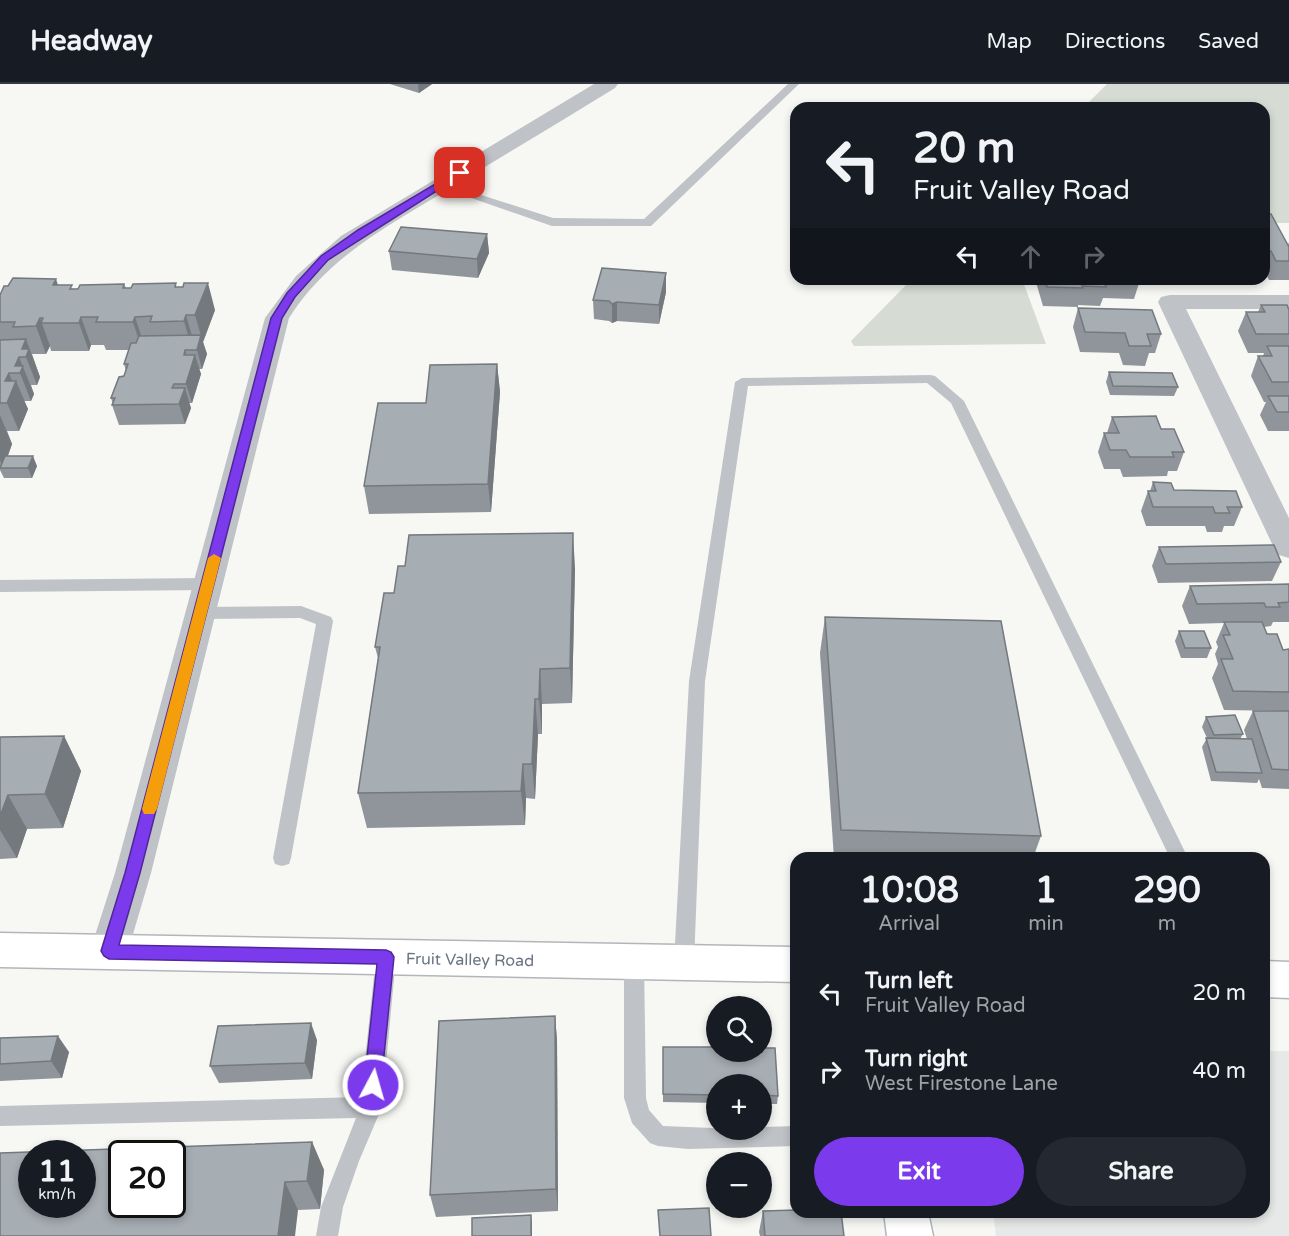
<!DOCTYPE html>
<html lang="en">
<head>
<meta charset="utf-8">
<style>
  body { margin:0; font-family:"Varela Round",sans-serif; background:#242831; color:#f1f3f6; height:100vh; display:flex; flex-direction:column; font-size:22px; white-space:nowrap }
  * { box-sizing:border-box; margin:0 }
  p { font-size:20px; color:#9ea1a6 }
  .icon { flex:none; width:33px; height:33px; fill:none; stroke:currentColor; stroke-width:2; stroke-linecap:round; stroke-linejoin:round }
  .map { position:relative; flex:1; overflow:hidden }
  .sheet { position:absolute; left:790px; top:768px; width:480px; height:366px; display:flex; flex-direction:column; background:#171b24; border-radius:18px; box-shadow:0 3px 9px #0003 }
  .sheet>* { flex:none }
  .top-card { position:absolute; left:790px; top:18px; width:480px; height:183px; border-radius:18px; box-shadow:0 3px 9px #0003; background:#171b24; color:#f1f3f6; overflow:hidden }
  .buttons { position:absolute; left:706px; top:912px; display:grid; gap:12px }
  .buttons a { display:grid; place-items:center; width:66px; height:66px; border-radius:50%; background:#171b24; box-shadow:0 3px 9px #0003; font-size:30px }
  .speed { position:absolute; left:18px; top:1056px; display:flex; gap:12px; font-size:30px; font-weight:700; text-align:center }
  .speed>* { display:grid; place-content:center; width:78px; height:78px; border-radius:50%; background:#171b24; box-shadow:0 3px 9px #0003; line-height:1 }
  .speed small { font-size:15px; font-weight:400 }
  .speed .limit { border:3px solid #111; border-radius:9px; background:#fff; color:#111 }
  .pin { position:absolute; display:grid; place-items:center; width:51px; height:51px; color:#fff; margin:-26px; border-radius:12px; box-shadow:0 3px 9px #0006 }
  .me { position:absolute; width:66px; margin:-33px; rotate:6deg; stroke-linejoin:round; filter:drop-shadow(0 0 4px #0008) }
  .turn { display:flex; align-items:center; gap:21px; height:126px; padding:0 24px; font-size:27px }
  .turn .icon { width:78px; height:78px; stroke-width:2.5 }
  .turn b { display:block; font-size:42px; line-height:51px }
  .lanes { display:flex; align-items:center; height:57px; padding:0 24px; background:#0003; justify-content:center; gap:30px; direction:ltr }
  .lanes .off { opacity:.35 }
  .eta { display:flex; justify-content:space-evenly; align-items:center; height:102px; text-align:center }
  .eta b { font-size:36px; font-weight:700; line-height:42px }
  .button { display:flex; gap:12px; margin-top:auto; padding:12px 24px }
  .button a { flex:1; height:69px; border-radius:36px; background:#7c3aed; color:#fff; font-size:24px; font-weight:700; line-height:69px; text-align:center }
  .button a+a { background:#242831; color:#f1f3f6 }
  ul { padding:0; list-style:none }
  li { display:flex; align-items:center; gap:18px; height:78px; padding:0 24px }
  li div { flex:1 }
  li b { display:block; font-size:22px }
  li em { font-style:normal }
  header { display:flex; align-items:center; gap:36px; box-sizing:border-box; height:84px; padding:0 30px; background:#171b24; border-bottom:2px solid #363941 }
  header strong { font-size:28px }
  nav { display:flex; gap:33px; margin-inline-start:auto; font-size:21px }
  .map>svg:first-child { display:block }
  .built { fill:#e7e9e8 }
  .green { fill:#d6dbd4 }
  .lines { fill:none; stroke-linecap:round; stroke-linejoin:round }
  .secondary-casing { stroke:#b2b6ba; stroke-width:3 }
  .lane { fill:#bfc2c6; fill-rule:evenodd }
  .street { fill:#bfc2c6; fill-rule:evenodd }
  .secondary { fill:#fff; fill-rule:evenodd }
  .wall { fill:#8f959a }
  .shaded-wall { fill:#74797d }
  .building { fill:#a6adb3; stroke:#74797d; stroke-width:1.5; fill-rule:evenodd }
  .route { fill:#7c3aed; stroke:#51269a; stroke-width:1.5 }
  .slow { fill:#f59e0b }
  .labels { text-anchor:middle; stroke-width:6; stroke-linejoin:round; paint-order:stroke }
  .street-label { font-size:16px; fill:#6a7582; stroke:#fff }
</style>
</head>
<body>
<header>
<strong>Headway</strong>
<nav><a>Map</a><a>Directions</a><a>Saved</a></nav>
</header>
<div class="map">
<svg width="1289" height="1152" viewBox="0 0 1289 1152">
  <rect width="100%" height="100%" fill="#f7f7f4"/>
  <polygon class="built" points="1265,967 1289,967 1289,1152 996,1152 993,1128 1264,1128"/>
  <g class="green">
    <polygon points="1107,0 1289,0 1289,139 1265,139 1264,24 1083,24"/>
    <polygon points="912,195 1022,195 1046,260 854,262 851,257"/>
  </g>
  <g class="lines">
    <g class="secondary-casing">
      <g id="secondary">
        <polygon points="0,849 796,863 796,898 0,883"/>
        <polygon points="1264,877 1289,878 1289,914 1264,913"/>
        <polygon points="884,1128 928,1128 933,1152 887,1152"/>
      </g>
    </g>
    <g class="lane">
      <polygon points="788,0 799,0 651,142 552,142 434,101 440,98 444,99 553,134 644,135"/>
      <polygon points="930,291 935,292 964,317 1188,774 1170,774 951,319 927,299 748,302 705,597 694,879 691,885 684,888 677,885 674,879 689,597 735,298 742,294"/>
      <polygon points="208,494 214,496 216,500 214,504 208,506 0,508 0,496"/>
      <polygon points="301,522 331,533 333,537 291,774 289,780 282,782 275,780 273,774 316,540 300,534 200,535 194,533 192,529 194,525 200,523"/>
      <polygon points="386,864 393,867 396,873 382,1023 359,1077 343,1123 338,1152 316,1152 321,1123 356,1034 0,1042 0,1022 361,1013 376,873 379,867"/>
      <polygon points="634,869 641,872 644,878 646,1014 649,1026 663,1042 762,1046 762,1043 796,1042 796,1062 688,1065 658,1062 650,1059 632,1039 624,1014 624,878 627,872"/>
    </g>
    <g class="street">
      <path d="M 594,0 L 618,0 L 615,4 C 563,36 511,67 459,99 C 397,137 329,170 289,234 L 151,789 L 128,867 L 122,879 L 109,883 L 96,879 L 90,867 L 115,789 L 265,234 L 296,192 L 341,152 Z"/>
      <polygon points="1170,211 1289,211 1289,225 1186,225 1289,434 1289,474 1279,471 1274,464 1158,218 1161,213"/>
    </g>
    <use href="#secondary" class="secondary"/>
  </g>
  <g class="wall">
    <polygon points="390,0 432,0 419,9"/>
    <polygon points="1264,130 1288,161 1289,158 1289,196 1269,196 1264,186"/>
    <polygon points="487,150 489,169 478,194 392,186 389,167"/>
    <polygon points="1035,195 1139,195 1140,196 1134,215 1103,214 1100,222 1078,221 1078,223 1043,222"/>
    <polygon points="124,200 126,204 177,203 215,226 203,258 207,270 202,285 199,285 201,290 192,319 189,319 191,324 185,340 119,341 112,321 113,320 111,314 126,287 124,280 129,266 106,266 104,261 91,261 89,267 51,267 50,262 46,270 32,270 40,293 37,301 31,301 34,310 31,317 24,317 28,325 19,347 7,347 12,360 8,372 37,382 32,394 4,394 0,386 0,211 58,201 74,205"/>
    <polygon points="666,208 659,240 617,237 612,239 609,237 594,235 593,216"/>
    <polygon points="1261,221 1289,226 1289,347 1268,347 1260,331 1266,318 1264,318 1251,292 1258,272 1263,272 1264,269 1248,269 1238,247 1246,228 1258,228"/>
    <polygon points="1078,224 1161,250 1155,269 1149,269 1145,282 1123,281 1119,269 1080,268 1073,243"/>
    <polygon points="497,280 500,308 491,428 369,430 364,402 426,319"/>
    <polygon points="1109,288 1178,303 1174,312 1110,311 1106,298"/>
    <polygon points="1112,333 1184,368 1177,387 1168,387 1167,392 1123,393 1120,385 1104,385 1098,368 1104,349 1107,349"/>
    <polygon points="1153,398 1174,406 1242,423 1234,442 1224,442 1222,448 1207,448 1205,442 1146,442 1141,427 1148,407 1150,407"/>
    <polygon points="1159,463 1281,478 1272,497 1158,499 1152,482"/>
    <polygon points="575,484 572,619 542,620 542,650 538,650 535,715 526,714 525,741 367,744 358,709 378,574 375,563 394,509"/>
    <polygon points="1289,500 1289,538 1273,538 1271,542 1264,543 1289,608 1289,627 1224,626 1212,594 1218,580 1215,570 1218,563 1216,558 1224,539 1189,540 1182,522 1190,502"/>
    <polygon points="825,533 1041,752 1033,774 834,774 820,569"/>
    <polygon points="1179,547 1211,564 1207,574 1181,574 1175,557"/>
    <polygon points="1253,627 1289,627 1289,705 1262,704 1259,695 1257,699 1211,697 1202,663 1207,654 1202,643 1206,633 1243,650 1240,655 1247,655 1244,646"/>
    <polygon points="64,652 81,687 63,744 27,745 17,774 0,775 0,653"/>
    <polygon points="555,932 557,956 558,1127 436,1133 430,1111"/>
    <polygon points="0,954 69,968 62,994 0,997"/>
    <polygon points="317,956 312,995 219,999 210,982"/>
    <polygon points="663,963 717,963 717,968 762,968 762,964 775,964 778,1012 777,1020 762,1020 762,1000 717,1000 717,1019 663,1018"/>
    <polygon points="312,1058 324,1086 320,1125 298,1126 0,1152"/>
    <polygon points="763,1127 844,1152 760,1152 759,1148"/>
  </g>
  <g class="shaded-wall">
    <polygon points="418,0 432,0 419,9"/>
    <polygon points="487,150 489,169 478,194 477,175"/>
    <polygon points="666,189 666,208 659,240 659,221"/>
    <polygon points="56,195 65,222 53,201"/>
    <polygon points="208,199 215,226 203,258 207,270 202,285 197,266 201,252 195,231"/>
    <polygon points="617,218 617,237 612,239 612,220"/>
    <polygon points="186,231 194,259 192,265 184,237"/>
    <polygon points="81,233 91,261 89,267 79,239"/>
    <polygon points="135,233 144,260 142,266 133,238"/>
    <polygon points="40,234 50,262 46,270 36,242"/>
    <polygon points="26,255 40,293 37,301 26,273 22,265"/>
    <polygon points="185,266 191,285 195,271 201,290 192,319 186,300 184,271"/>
    <polygon points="19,273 34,310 31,317 20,289 15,282"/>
    <polygon points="497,280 500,308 491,428 488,400"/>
    <polygon points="9,289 14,302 16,297 28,325 19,347 7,319 5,297"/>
    <polygon points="185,304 191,324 185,340 179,320"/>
    <polygon points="0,331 12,360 3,384 0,376"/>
    <polygon points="33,372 37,382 32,394 28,384"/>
    <polygon points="573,449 575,484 572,619 570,584"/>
    <polygon points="540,585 542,620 542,650 539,615"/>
    <polygon points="535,615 538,650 535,715 532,680"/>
    <polygon points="64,652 81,687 63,744 45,710"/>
    <polygon points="523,680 526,714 525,741 521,707"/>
    <polygon points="8,711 27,745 17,774 0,746 0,732"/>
    <polygon points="555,932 557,956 558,1127 556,1105"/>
    <polygon points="311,939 317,956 312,995 305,979"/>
    <polygon points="58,952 69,968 62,994 51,977"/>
    <polygon points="312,1058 324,1086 320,1125 307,1097"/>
    <polygon points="285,1098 298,1126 295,1152 278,1152"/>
    <polygon points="531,1131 532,1139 532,1152 531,1152"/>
  </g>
  <g class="building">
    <polygon points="1264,130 1271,130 1289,163 1289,177 1276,177 1271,167 1264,167"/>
    <polygon points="401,143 487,150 477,175 389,167"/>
    <polygon points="602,184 666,189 659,221 617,218 612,220 609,217 593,216"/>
    <polygon points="13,194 56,195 53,201 72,201 70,205 78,205 80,201 124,200 123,204 131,204 133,200 176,199 175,203 183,203 184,199 208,199 195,231 186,231 184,237 150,238 152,232 135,233 133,238 96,238 98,233 81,233 79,239 41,239 43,234 40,234 36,242 13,243 15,238 0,238 0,211 4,202 8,202"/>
    <polygon points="1045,195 1103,195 1106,203 1082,202 1083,204 1047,203"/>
    <polygon points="1112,195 1139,195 1140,196"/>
    <polygon points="1261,221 1287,221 1289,226 1289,250 1256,250 1246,228 1265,228"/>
    <polygon points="1078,224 1152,226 1161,250 1147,250 1151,262 1129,262 1125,249 1085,248"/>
    <polygon points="201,251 197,266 185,266 184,271 195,271 186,300 174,300 172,304 185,304 179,320 112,321 115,314 111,314 119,293 124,292 128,280 124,280 131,259 136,259 139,252"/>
    <polygon points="26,255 22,265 29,265 26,273 19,273 15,282 23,282 20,289 9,289 5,297 16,297 7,319 0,319 0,256"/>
    <polygon points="1267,262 1289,262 1289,298 1272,298 1258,272 1272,272"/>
    <polygon points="497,280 488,400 364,402 378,319 426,319 430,281"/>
    <polygon points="1109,288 1172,289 1178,303 1113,302"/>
    <polygon points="1268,312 1289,312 1289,328 1277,328"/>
    <polygon points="1156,332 1161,345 1174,345 1184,368 1172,368 1174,373 1130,373 1126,366 1110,366 1104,349 1119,349 1112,333"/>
    <polygon points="5,372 33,372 28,384 0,384"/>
    <polygon points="1153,398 1171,399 1174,406 1236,407 1242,423 1227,423 1230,429 1215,429 1213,423 1153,423 1148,407 1156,407"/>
    <polygon points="573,449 570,584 540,585 539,615 535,615 532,680 523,680 521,707 358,709 380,563 375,563 384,509 394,509 398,482 405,482 409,451"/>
    <polygon points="1274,461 1281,478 1166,480 1159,463"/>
    <polygon points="1289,500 1289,518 1278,519 1280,523 1266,523 1264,519 1197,520 1190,502"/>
    <polygon points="825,533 1001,537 1041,752 841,746"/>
    <polygon points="1224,538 1262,538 1267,550 1277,550 1283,566 1289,565 1289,608 1233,607 1221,575 1233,575 1223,551 1230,551"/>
    <polygon points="1179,547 1204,547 1211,564 1185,564"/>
    <polygon points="1253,627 1289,627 1289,686 1272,685"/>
    <polygon points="1235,631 1243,650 1214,651 1206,633"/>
    <polygon points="64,652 45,710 8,711 0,732 0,653"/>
    <polygon points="1206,654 1252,655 1262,689 1216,688"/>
    <polygon points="555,932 556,1105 430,1111 439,937"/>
    <polygon points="311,939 305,979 210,982 218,942"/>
    <polygon points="58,952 51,977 0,980 0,954"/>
    <polygon points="663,963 717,963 717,968 762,968 762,964 775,964 778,1012 762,1011 762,1000 717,1000 717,1011 663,1010"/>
    <path d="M 312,1058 L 307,1097 L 285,1098 L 278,1152 L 0,1152 L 0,1069 ZM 32,1070 L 82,1070 L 82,1120 L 32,1120 ZM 122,1070 L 172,1070 L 172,1120 L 122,1120 Z"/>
    <polygon points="709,1124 711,1152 660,1152 658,1126"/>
    <polygon points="796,1126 796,1128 841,1128 844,1152 765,1152 763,1127"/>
    <polygon points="531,1131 531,1152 472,1152 472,1134"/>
  </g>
  <polygon class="route" points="457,87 465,89 328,176 295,213 282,234 140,789 119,861 386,866 391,868 394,873 381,1001 379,1007 373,1009 367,1007 364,1001 377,880 109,875 104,872 101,867 125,789 271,234 287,209 321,172 358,146"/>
  <polygon class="slow" points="214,470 221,474 157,725 154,730 144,730 142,725 208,474"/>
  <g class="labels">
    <g class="street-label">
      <text transform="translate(470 875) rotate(1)" y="6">Fruit Valley Road</text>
    </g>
  </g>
</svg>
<div class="buttons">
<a><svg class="icon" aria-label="search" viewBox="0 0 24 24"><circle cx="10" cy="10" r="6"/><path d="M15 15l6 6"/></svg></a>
<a>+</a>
<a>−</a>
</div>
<div class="speed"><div>11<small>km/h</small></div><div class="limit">20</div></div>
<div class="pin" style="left:460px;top:89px;background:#d93025"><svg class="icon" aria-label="arrive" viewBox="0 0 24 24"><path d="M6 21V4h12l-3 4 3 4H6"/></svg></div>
<svg class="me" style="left:373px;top:1001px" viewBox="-20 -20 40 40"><circle r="17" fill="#7c3aed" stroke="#fff" stroke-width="3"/><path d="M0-11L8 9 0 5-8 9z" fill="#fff"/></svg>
<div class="top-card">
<div class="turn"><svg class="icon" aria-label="left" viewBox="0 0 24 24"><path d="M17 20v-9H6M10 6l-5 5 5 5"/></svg><div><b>20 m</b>Fruit Valley Road</div></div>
<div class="lanes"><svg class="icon" aria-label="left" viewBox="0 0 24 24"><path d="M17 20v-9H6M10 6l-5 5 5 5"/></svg><svg class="icon off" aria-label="ahead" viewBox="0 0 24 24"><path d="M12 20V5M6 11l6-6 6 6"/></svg><svg class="icon off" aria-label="right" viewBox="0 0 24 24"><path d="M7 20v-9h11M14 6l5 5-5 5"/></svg></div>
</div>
<section class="sheet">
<div class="eta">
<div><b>10:08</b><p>Arrival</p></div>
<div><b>1</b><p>min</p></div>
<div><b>290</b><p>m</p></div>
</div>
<ul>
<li><svg class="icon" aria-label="left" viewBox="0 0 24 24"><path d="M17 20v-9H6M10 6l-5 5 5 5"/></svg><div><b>Turn left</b><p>Fruit Valley Road</p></div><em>20 m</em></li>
<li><svg class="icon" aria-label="right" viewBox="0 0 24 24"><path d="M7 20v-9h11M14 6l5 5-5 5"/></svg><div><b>Turn right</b><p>West Firestone Lane</p></div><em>40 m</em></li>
</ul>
<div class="button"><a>Exit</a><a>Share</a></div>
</section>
</div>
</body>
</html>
